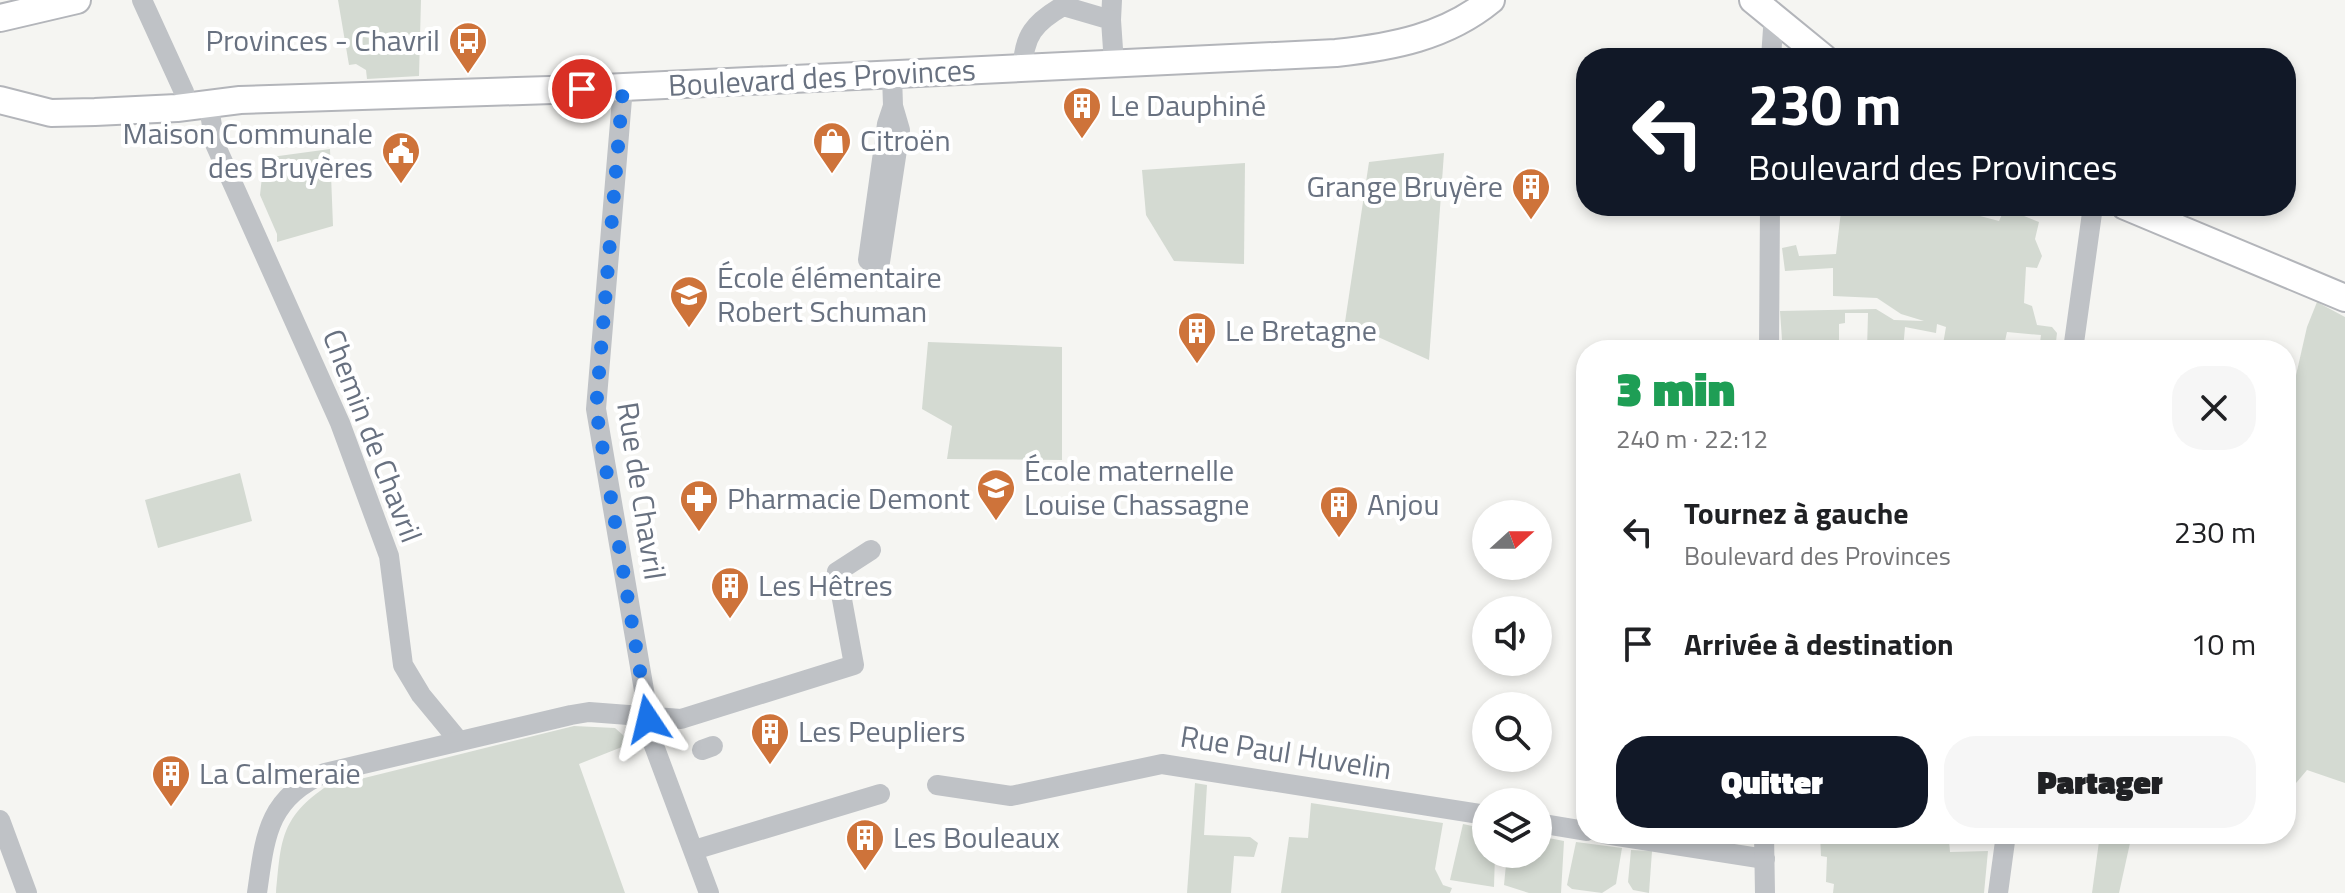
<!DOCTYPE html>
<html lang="fr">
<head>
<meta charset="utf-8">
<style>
  body { margin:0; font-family:"Titillium Web",sans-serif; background:#f6f6f6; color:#202124; height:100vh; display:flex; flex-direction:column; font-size:30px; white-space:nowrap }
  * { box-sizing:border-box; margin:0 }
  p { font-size:26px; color:#757577 }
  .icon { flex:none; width:44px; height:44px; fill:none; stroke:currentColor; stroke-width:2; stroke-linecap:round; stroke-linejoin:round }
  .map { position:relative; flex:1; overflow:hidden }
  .drawer { position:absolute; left:1576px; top:340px; width:720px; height:504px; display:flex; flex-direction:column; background:#fff; border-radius:32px; box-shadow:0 4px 12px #0003 }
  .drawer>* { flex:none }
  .hud { position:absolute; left:1576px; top:48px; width:720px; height:168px; border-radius:32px; box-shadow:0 4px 12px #0003; background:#111827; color:#fff; overflow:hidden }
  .needle { width:52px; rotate:69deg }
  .fabs { position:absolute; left:1472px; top:500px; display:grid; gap:16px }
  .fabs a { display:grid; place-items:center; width:80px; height:80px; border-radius:50%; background:#fff; box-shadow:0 4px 12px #0003; font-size:40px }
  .pin { position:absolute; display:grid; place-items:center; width:68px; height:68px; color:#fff; margin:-34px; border:4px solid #fff; border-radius:50%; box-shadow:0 2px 8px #0007 }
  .me { position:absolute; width:88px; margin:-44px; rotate:350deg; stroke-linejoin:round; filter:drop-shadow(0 0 6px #0008) }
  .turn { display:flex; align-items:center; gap:28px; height:168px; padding:0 40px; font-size:36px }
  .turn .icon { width:104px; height:104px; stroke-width:2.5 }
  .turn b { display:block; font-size:56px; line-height:68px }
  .round { display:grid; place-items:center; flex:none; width:84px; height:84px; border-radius:32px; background:#f6f6f6 }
  .summary { display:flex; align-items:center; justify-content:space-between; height:136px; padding:0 40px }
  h1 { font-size:48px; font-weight:800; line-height:60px; color:#1e9e55 }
  .action { display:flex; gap:16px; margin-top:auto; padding:16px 40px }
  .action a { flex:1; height:92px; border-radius:32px; background:#111827; color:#fff; font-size:32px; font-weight:800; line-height:92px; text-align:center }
  .action a+a { background:#f6f6f6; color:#202124 }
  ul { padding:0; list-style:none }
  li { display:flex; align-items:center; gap:24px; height:112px; padding:0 40px }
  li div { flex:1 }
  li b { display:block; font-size:30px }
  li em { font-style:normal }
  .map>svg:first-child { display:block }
  .green { fill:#d4dad2 }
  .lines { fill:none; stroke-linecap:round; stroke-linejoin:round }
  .major-casing { stroke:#b3b5ba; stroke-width:30 }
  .minor { stroke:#bfc2c6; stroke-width:20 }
  .major { stroke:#fff; stroke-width:26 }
  .route { stroke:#1a73e8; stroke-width:14; stroke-dasharray:0 25.2 }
  .labels { text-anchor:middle; stroke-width:8; stroke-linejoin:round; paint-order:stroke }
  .poi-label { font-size:30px; fill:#687180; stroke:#fff; text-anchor:start }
  .street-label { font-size:30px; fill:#687180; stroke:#fff }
</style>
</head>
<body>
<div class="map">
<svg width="2345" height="893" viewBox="0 0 2345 893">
  <rect width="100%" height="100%" fill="#f5f5f2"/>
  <g class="green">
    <polygon points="338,0 421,0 419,76 367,79 366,70 356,64 349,65"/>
    <polygon points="330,149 333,226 277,242 277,234 260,195 264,158"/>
    <polygon points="1444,153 1429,360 1345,322 1369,162"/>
    <polygon points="1245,163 1244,264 1174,261 1146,215 1142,170"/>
    <polygon points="1814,206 1942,206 1999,221 2006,206 2020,206 2019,214 2039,222 2035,239 2042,256 2037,268 2026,267 2024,303 2032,306 2037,325 2052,327 2057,333 2055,350 2039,350 2041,335 2007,332 2003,350 1942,350 1946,327 1937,324 1936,333 1905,327 1903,350 1867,350 1868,313 1845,313 1845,323 1839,324 1839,343 1824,347 1782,340 1780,311 1876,309 1894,320 1924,321 1901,314 1877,298 1833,296 1833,268 1785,271 1782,248 1796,245 1799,256 1836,254 1841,211 1814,211"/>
    <polygon points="2317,302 2345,317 2345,783 2307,770 2291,789 2286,788 2286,419 2307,327"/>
    <polygon points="928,342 1062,347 1062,460 947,459 952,426 922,409"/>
    <polygon points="240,473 252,521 158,548 145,500"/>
    <path d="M 574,726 L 615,728 L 632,743 L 579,764 L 625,893 L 276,893 C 281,842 280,819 324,788 Z"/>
    <polygon points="1195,783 1207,785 1204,835 1250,837 1258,843 1254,857 1234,856 1231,893 1187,893"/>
    <polygon points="1311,803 1443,823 1435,869 1443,885 1452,888 1450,893 1281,893 1289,837 1308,838"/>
    <polygon points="1463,824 1486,829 1486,854 1495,854 1494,887 1450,880"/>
    <polygon points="1820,834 1935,834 1935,838 1949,840 1950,852 1988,851 1984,893 1833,893 1834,884 1826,882 1827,857 1821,856"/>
    <polygon points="2100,834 2132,834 2119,893 2092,893"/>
    <polygon points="1538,836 1564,841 1561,893 1529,893 1504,885 1507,854 1538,854"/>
    <polygon points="1576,842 1622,848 1616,884 1602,893 1572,889 1567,885"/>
    <polygon points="1631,850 1652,851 1649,893 1633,890 1628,882"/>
  </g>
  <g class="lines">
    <g class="major-casing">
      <g id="major">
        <polyline points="1753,0 1824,58"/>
        <polyline points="0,18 77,0"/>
        <path d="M 0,100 L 51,113 L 95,112 L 177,108 L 240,100 L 582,89 L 1336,53 C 1392,47 1446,37 1491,0"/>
        <polyline points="2125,206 2345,298"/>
      </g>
    </g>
    <g class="minor">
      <polyline points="142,0 184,92 186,106"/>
      <polyline points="1111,20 1112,0"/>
      <polyline points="1771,58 1773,29 1778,23"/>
      <path d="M 1023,69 C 1023,36 1035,22 1063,6 L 1111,20 L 1114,64"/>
      <polyline points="892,75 893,106 900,130 880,262 868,260 887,124 893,106"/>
      <polyline points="623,87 596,409 653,743 709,893"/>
      <polyline points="208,101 215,144 340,423 389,556 403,665 421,695 459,741"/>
      <polyline points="1769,350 1770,206"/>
      <polyline points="2073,350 2093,206"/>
      <polyline points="702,750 713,746"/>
      <polyline points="937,785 1011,796 1162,764 1486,815"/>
      <polyline points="0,820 27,893"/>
      <polyline points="1538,823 1586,831"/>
      <polyline points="1605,834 1765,859"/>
      <polyline points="1764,834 1765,893"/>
      <polyline points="694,850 880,794"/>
      <path d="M 257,893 C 265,837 267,798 325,773 L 571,715 L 589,712 L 681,719 L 854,665 L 837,572 L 871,550"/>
      <polyline points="1998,893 2006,834"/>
    </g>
    <use href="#major" class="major"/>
  </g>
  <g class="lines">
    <polyline class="route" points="582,89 623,87 596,409 648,719"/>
  </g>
  <defs>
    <g id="bus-pin" transform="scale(2)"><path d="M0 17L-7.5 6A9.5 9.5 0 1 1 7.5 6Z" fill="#ce733a" stroke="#fff"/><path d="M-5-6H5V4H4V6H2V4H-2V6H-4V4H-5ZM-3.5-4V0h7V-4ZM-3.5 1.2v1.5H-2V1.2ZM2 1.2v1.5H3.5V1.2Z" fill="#fff"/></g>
    <g id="building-pin" transform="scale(2)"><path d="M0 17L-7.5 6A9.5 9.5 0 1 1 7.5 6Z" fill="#ce733a" stroke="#fff"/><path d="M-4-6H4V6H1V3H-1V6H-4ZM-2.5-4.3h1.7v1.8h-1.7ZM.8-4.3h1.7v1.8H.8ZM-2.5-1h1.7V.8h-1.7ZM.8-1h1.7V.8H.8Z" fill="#fff"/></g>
    <g id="shop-pin" transform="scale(2)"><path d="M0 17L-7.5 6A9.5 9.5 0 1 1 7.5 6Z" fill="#ce733a" stroke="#fff"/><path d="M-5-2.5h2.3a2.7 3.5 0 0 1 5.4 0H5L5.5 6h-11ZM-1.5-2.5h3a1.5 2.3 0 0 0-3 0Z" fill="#fff"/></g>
    <g id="civic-pin" transform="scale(2)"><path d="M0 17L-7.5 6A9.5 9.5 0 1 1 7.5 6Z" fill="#ce733a" stroke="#fff"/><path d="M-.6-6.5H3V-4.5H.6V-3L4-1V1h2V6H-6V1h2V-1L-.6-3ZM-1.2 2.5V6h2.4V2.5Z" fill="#fff"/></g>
    <g id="school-pin" transform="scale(2)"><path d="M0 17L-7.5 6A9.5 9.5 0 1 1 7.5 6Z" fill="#ce733a" stroke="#fff"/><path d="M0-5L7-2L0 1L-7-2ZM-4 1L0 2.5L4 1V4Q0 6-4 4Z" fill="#fff"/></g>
    <g id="pharmacy-pin" transform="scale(2)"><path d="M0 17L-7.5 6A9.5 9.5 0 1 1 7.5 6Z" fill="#ce733a" stroke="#fff"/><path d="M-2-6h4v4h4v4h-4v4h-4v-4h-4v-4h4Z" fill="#fff"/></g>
  </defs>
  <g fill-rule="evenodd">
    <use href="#bus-pin" x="468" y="41"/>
    <use href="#building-pin" x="1082" y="106"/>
    <use href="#shop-pin" x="832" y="141"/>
    <use href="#civic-pin" x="401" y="151"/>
    <use href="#building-pin" x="1531" y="187"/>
    <use href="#school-pin" x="689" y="295"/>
    <use href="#building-pin" x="1197" y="331"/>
    <use href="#school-pin" x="996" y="488"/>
    <use href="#pharmacy-pin" x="699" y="499"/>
    <use href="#building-pin" x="1339" y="505"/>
    <use href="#building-pin" x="730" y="586"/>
    <use href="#building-pin" x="770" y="732"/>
    <use href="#building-pin" x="171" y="774"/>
    <use href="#building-pin" x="865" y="838"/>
  </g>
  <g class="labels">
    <g class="poi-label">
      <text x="440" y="51" text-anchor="end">Provinces - Chavril</text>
      <text x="1110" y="116">Le Dauphiné</text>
      <text x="373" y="144" text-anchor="end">Maison Communale<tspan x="373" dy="34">des Bruyères</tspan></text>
      <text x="860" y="151">Citroën</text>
      <text x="1503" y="197" text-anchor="end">Grange Bruyère</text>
      <text x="717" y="288">École élémentaire<tspan x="717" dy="34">Robert Schuman</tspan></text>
      <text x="1225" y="341">Le Bretagne</text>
      <text x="1024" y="481">École maternelle<tspan x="1024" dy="34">Louise Chassagne</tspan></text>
      <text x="727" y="509">Pharmacie Demont</text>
      <text x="1367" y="515">Anjou</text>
      <text x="758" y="596">Les Hêtres</text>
      <text x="798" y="742">Les Peupliers</text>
      <text x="199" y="784">La Calmeraie</text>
      <text x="893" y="848">Les Bouleaux</text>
    </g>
    <g class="street-label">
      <text transform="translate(822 78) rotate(-3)" y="10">Boulevard des Provinces</text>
      <text transform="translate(372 436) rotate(69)" y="10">Chemin de Chavril</text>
      <text transform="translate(641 491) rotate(81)" y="10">Rue de Chavril</text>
      <text transform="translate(1286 753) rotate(9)" y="10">Rue Paul Huvelin</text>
    </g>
  </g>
</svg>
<div class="fabs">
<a><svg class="needle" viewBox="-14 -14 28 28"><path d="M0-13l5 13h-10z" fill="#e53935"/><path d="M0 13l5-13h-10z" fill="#757577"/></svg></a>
<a><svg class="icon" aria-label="sound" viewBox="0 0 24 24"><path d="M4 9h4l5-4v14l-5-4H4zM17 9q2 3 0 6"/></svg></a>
<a><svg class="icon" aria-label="search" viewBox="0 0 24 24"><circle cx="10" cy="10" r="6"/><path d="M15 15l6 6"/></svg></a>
<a><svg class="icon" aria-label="layers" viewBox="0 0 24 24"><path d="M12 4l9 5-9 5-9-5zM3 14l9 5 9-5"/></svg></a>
</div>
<div class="pin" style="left:582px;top:89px;background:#d93025"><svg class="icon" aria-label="arrive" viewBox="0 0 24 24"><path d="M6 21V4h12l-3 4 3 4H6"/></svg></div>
<svg class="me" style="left:648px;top:719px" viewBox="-20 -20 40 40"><path d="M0-17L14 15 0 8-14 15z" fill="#1a73e8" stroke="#fff" stroke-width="4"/></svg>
<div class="hud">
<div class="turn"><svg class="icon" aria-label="left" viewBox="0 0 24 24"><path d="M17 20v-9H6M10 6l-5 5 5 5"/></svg><div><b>230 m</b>Boulevard des Provinces</div></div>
</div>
<section class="drawer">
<div class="summary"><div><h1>3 min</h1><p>240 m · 22:12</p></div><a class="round"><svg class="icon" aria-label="close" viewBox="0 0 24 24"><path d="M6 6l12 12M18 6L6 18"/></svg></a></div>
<ul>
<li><svg class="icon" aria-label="left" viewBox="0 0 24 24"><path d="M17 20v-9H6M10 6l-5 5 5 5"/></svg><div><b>Tournez à gauche</b><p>Boulevard des Provinces</p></div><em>230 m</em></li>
<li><svg class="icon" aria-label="arrive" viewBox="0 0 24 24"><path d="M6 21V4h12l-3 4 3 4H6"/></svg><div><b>Arrivée à destination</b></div><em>10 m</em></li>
</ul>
<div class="action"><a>Quitter</a><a>Partager</a></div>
</section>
</div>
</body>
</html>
